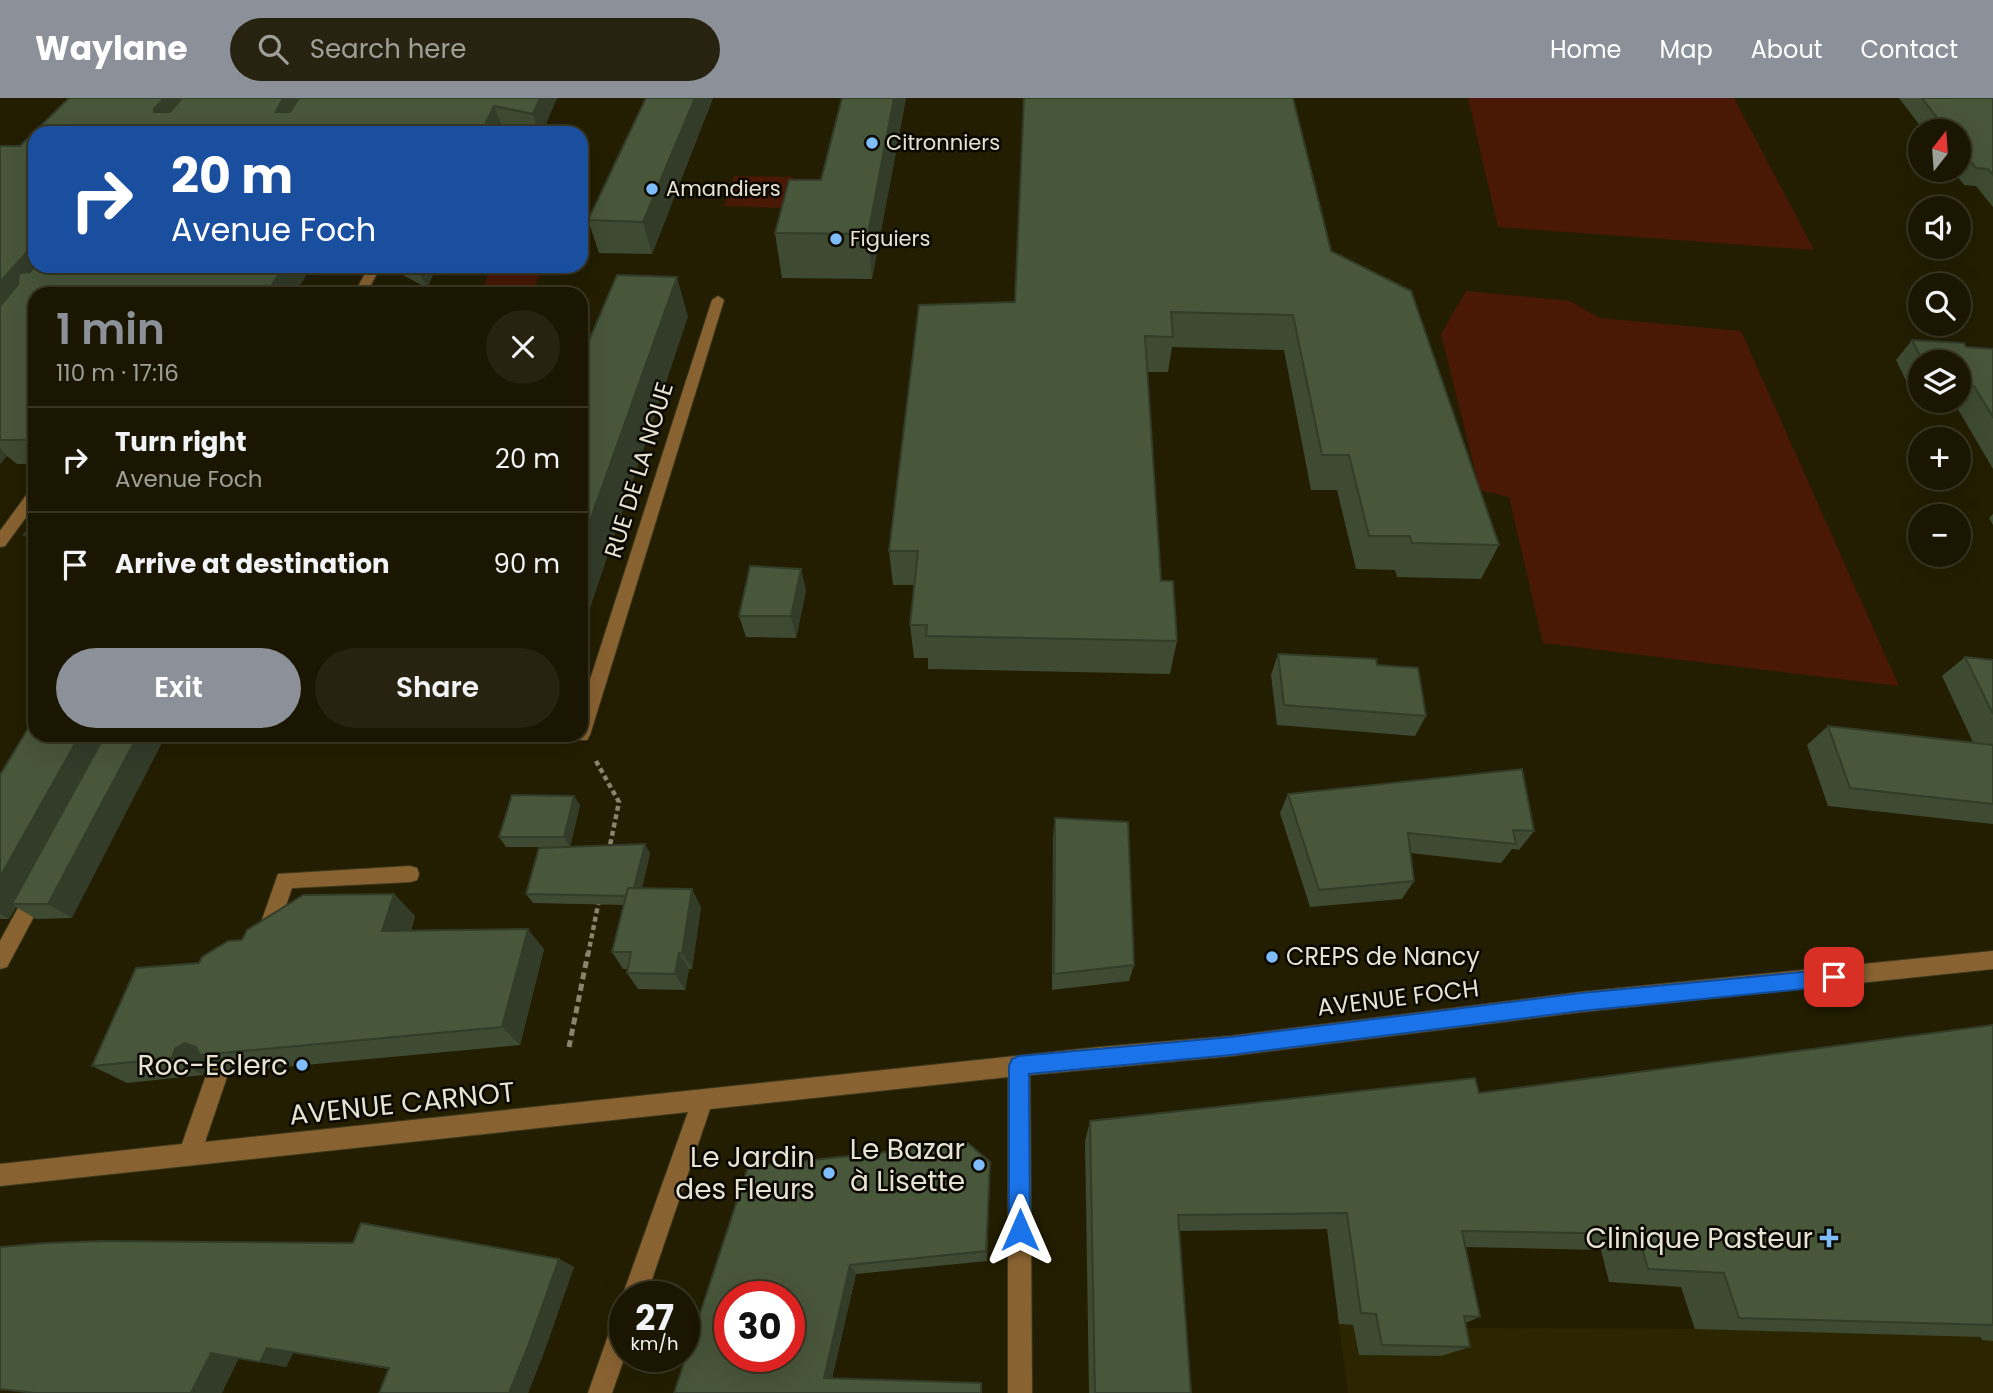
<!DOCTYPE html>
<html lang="en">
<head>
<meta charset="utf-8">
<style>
  body { margin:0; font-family:Poppins,sans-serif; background:#272310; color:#f1f3f6; height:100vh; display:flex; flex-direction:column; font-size:26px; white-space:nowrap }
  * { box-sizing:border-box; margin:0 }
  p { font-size:23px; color:#9f9f99 }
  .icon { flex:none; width:38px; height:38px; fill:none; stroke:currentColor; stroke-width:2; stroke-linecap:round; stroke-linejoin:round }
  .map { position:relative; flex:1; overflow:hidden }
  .panel { position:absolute; left:28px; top:189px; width:560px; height:455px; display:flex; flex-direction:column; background:#1a1601; border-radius:21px; box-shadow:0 7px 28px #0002,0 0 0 2px #383523 }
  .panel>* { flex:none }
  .guide { position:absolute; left:28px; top:28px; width:560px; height:147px; border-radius:21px; box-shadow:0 7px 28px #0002,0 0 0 2px #383523; background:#1a4fa0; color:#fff; overflow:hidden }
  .needle { width:46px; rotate:17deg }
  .controls { position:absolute; left:1908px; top:21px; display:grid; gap:14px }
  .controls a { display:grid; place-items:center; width:63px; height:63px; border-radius:50%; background:#1a1601; box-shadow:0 7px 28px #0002,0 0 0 2px #383523; font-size:35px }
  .speed { position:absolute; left:609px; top:1183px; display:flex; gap:14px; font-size:35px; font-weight:700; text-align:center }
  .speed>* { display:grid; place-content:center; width:91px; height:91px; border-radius:50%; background:#1a1601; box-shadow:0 7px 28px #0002,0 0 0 2px #383523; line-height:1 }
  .speed small { font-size:18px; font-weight:400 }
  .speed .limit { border:10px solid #d22; background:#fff; color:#111 }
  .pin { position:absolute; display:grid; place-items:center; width:60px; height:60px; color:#fff; margin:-30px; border-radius:14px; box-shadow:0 4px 10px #0006 }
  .me { position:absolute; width:77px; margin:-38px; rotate:0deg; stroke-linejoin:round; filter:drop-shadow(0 0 5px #0008) }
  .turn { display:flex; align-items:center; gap:24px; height:147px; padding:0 28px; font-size:32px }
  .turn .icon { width:91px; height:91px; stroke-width:2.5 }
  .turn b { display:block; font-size:49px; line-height:60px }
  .round { display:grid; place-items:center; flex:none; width:74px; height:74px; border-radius:37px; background:#272310 }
  .summary { display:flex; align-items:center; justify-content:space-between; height:119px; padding:0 28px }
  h1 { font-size:42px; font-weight:600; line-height:52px; color:#8c9099 }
  .button { display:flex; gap:14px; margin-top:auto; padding:14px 28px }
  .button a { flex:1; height:80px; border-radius:42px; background:#8c9099; color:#fff; font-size:28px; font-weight:600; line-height:80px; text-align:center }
  .button a+a { background:#272310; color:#f1f3f6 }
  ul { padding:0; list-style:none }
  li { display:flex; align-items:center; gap:21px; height:105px; padding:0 28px; border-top:2px solid #383523 }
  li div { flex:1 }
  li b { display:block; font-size:26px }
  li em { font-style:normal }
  header { display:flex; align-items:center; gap:42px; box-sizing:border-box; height:98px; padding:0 35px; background:#8c9099; color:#fff }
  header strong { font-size:33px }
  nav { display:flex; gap:38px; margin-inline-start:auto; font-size:24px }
  .search { width:490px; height:63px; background:#272310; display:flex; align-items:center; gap:18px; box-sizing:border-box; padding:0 24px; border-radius:38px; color:#9f9f99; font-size:26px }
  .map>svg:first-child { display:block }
  .built { fill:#2c2600 }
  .green { fill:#491906 }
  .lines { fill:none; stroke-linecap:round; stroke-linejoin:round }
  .minor-casing { stroke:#3e3a1e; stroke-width:2 }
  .path-far1 { stroke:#88846d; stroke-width:4.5; stroke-dasharray:5 3.5; stroke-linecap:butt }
  .path { stroke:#88846d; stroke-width:5; stroke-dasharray:7 4.5; stroke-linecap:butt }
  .minor { fill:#896231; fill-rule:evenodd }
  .wall { fill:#3e4a32; fill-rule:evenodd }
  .shaded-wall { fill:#323c29 }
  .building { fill:#48563a; stroke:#323c29; stroke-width:2; fill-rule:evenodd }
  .route { fill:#1a73e8; stroke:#114b97; stroke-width:2 }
  .poi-dot { fill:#7fbdfa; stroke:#0a0801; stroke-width:2.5 }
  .labels { text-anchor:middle; stroke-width:5; stroke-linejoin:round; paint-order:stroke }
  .far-poi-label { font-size:21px; fill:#e6e3d2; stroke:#0a0801; text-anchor:start }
  .street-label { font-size:24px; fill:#e6e3d2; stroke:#0a0801 }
  .poi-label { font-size:24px; fill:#e6e3d2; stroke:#0a0801; text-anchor:start }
  .near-poi-label { font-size:28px; fill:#e6e3d2; stroke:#0a0801; text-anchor:end }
  .near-street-label { font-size:28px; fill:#e6e3d2; stroke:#0a0801 }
</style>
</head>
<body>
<header>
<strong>Waylane</strong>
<div class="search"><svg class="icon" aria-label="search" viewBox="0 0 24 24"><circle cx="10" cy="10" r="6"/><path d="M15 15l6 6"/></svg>Search here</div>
<nav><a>Home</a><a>Map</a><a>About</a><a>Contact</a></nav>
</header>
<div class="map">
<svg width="1993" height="1295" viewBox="0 0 1993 1295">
  <rect width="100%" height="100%" fill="#231e01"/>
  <polygon class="built" points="1993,1000 1993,1295 1348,1295 1339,1226 1353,1227 1359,1257 1451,1230 1694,1231 1681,1189"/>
  <g class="green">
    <polygon points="1468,0 1734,0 1814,152 1498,129"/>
    <polygon points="734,78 794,79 785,110 724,108"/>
    <polygon points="492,168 543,168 532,196 480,196"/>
    <polygon points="1466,193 1570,203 1600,220 1741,233 1899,588 1543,545 1509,399 1480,392 1441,236"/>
  </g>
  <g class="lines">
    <g class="minor-casing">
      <g id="minor">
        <polygon points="369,168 381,168 366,196 354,196"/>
        <polygon points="718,198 724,202 590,637 587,642 575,642 572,637 581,637 581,610 712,202"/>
        <polygon points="35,391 35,407 5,448 0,449 0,433 30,392"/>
        <polygon points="410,768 417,770 419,776 417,782 410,784 292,790 274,842 267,845 260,842 257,836 278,776"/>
        <polygon points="37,785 44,788 47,794 7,869 0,871 0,843 30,788"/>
        <polygon points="1993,853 1993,871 1581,914 1231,958 1030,977 1032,1295 1008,1295 1008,979 710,1011 646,1199 625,1199 625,1205 622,1199 688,1014 0,1088 0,1066 182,1046 209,969 217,965 225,969 228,976 205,1044 1100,949 1231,938 1581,894"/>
        <polygon points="625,1212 625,1258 612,1295 588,1295 616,1215"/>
      </g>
    </g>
    <g class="path-far1">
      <polyline points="596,663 619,704 609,752"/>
      <polyline points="588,857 599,802"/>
    </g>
    <polyline class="path" points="569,949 588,855"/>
    <use href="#minor" class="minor"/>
  </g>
  <g class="wall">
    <polygon points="69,0 557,0 542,35 524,35 503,31 35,35 35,366 17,366 7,358 0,366 0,48 20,48"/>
    <polygon points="646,0 713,0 652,156 599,155 588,122"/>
    <polygon points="842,0 906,0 872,181 782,180 775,135 821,82"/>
    <polygon points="1899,0 1993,0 1993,109 1976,88 1964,87 1952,72 1958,72 1958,33 1924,33"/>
    <polygon points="1331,153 1499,447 1481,481 1397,479 1395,472 1356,471 1337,392 1311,392 1284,252 1172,249 1168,274 1147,274 1161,483 1177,543 1170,576 928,571 928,560 914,560 910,527 914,487 893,487 889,453 1015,204"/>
    <polygon points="386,168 437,168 427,190"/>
    <path d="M 1912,242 L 1966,249 L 1993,251 L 1993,371 L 1956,308 L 1917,305 L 1896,262 ZM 1920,264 L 1958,264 L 1958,303 L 1920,303 Z"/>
    <polygon points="1993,416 1993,427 1989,420"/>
    <polygon points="35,422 35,448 24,437"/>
    <polygon points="801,471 806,493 796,540 746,539 739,518"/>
    <polygon points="1278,556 1377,567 1426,618 1415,638 1277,627 1271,577"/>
    <polygon points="1965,559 1993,562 1993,726 1828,708 1807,647 1828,628 1973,644 1942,578"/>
    <polygon points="459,637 547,637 546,640 461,639"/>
    <polygon points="0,677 72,820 36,821 16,809 9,821 0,821"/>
    <polygon points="1288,696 1534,733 1519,752 1512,751 1501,765 1410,755 1414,783 1402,801 1310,809 1280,715"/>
    <polygon points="574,698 580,707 570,749 506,749 499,739"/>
    <polygon points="1055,720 1134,867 1129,883 1052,892 1053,739"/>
    <polygon points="650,755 642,790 701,809 692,871 689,871 685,892 638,891 627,875 628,871 623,871 612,854 624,807 533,805 526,796"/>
    <polygon points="394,796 415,818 411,833 544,851 520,947 230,974 213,965 207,968 203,977 127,985 92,968 199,865 242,842"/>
    <polygon points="1993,927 1993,1243 1982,1242 1981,1239 1695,1231 1681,1189 1609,1184 1601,1152 1465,1149 1480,1219 1465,1225 1470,1249 1441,1258 1359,1257 1353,1227 1339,1226 1327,1131 1179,1133 1191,1295 1089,1295 1085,1043 1090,1023 1479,995"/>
    <polygon points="968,1045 990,1077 987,1163 856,1176 832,1280 982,1291 982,1295 674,1295"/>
    <polygon points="0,1149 559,1161 574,1169 544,1254 528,1295 379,1295 388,1271 293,1255 286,1269 239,1260 1,1291 0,1293"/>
  </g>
  <g class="shaded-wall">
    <polygon points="164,0 197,0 168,35 154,14 154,11"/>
    <polygon points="283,0 296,0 304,17 276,14"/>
    <polygon points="540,0 557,0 542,35 539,35 533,16"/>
    <polygon points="695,0 713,0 652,156 643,124"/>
    <polygon points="894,0 906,0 872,181 868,136"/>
    <polygon points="494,8 503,31 500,35 481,35"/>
    <polygon points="35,145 35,168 0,230 0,184"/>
    <polygon points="156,168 189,168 170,194 154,174 154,171"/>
    <polygon points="284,168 312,168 295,196 266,196"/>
    <polygon points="416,168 437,168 427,190"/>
    <polygon points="677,179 688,219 581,537 581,448"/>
    <polygon points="0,350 7,358 0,366"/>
    <polygon points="801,471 806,493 796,540 791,518"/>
    <polygon points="80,637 110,637 12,806 16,809 9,821 0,816 0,779"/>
    <polygon points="138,637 166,637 72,820 48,806"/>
    <polygon points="574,698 580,707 570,749 564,739"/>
    <polygon points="645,746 650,755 638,807 632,798"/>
    <polygon points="692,791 701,809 692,871 682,855"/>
    <polygon points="394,796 415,818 404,854 382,833"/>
    <polygon points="528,831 544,851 520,947 502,929"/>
    <polygon points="679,855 689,871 685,892 675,876"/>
    <polygon points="185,945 206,957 200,957 213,965 207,968 203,977 172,960 175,951"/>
    <polygon points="990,1064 990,1077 987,1163 986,1153"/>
    <polygon points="559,1161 574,1169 544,1254 528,1295 509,1295"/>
    <polygon points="850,1167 856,1176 831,1285 824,1280"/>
    <polygon points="267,1250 293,1255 286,1269 260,1264"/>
    <polygon points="211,1255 239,1260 222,1295 191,1295"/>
  </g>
  <g class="building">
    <polygon points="69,0 164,0 154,11 154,14 170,14 182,0 283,0 276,14 290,14 299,0 540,0 533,16 494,8 481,35 35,35 35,145 0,184 0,48 20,48"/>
    <polygon points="646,0 695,0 643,124 588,122"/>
    <polygon points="842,0 894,0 868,136 775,135 789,82 821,82"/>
    <polygon points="1024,0 1293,0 1331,153 1411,193 1499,447 1412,445 1410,438 1369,438 1349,357 1322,357 1293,217 1171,214 1173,239 1145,238 1161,483 1173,483 1177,543 926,538 927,527 910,527 918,453 889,453 919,207 1015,204"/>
    <polygon points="1922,0 1993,0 1993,77 1988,71 1976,70 1958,48 1958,33 1947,33"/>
    <polygon points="35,168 156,168 154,171 154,174 170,174 175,168 284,168 266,196 35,196 35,342 0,342 0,208 18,186 19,175 30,174"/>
    <polygon points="617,177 677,179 581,448 581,261"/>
    <polygon points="1912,242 1964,245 1966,249 1993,251 1993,319 1974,288 1958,287 1958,264 1923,264"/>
    <polygon points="35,422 35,437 24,437"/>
    <polygon points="750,468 801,471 791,518 739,518"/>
    <polygon points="1278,556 1376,561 1377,567 1418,570 1426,618 1284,607"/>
    <polygon points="1965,559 1993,562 1993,616"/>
    <polygon points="35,619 35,637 80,637 0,779 0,677"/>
    <polygon points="1828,628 1993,647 1993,706 1850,690"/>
    <polygon points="105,637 138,637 48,806 12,806"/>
    <polygon points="1522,671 1534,733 1513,732 1516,746 1408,735 1414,783 1319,792 1288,696"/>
    <polygon points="512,697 574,698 564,739 499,739"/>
    <polygon points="1055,720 1128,724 1134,867 1054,876"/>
    <polygon points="645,746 634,790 628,790 626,798 526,796 539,750"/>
    <polygon points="628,790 692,791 682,855 679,855 675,876 627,875 631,854 612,854"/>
    <polygon points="394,796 382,833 528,831 502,929 200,957 196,949 185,945 175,951 172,960 92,968 136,870 199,865 202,859 228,843 242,842 247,832 303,797"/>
    <polygon points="1993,927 1993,1227 1739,1220 1724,1175 1648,1171 1638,1136 1462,1133 1480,1219 1464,1218 1470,1249 1382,1247 1376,1216 1361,1215 1347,1115 1178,1117 1191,1295 1095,1295 1090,1023 1475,980 1479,995"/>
    <path d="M 968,1045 L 990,1064 L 986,1153 L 850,1167 L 824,1280 L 981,1285 L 981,1295 L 674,1295 L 748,1069 ZM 730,1199 L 789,1199 L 789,1258 L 730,1258 Z"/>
    <polygon points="361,1125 559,1161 528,1248 509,1295 379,1295 389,1270 267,1250 260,1264 211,1255 191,1295 35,1295 0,1291 0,1149 46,1145 103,1143 353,1145"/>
  </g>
  <polygon class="route" points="1834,871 1841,873 1843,879 1841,885 1834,888 1581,913 1231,957 1029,976 1030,1132 1027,1139 1020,1142 1012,1139 1009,1132 1009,968 1012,961 1019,958 1231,939 1581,895"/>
  <g class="poi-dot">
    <circle cx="872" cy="45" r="7"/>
    <circle cx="652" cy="91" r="7"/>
    <circle cx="836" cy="141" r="7"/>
    <circle cx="1272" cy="859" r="7"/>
    <circle cx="302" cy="967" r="7"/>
    <circle cx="979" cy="1067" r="7"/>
    <circle cx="829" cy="1075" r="7"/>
    <path d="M1825.5 1129.5h7v7h7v7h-7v7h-7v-7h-7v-7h7z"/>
  </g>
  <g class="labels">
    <g class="far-poi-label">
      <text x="886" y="52">Citronniers</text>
      <text x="666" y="98">Amandiers</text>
      <text x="850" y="148">Figuiers</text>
    </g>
    <g class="street-label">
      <text transform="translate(639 372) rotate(-73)" y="8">RUE DE LA NOUE</text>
      <text transform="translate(1398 900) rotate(-7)" y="8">AVENUE FOCH</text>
    </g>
    <g class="poi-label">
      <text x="1286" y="867">CREPS de Nancy</text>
    </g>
    <g class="near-poi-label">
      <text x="288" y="977">Roc-Eclerc</text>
      <text x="965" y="1061">Le Bazar<tspan x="965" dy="32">à Lisette</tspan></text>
      <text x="815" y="1069">Le Jardin<tspan x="815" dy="32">des Fleurs</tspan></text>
      <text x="1813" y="1150">Clinique Pasteur</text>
    </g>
    <g class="near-street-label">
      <text transform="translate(402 1005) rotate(-6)" y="10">AVENUE CARNOT</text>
    </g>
  </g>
</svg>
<div class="controls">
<a><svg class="needle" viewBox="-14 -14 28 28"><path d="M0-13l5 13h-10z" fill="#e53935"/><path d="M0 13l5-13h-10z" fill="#9f9f99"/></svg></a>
<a><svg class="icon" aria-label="sound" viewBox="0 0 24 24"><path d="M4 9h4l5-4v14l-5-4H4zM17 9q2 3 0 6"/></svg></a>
<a><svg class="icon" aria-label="search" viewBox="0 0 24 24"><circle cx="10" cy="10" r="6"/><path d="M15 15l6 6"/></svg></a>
<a><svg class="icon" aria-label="layers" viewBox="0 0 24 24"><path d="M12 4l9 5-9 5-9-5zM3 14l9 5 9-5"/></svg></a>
<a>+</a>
<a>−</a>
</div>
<div class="speed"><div>27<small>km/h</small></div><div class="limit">30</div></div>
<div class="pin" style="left:1834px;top:879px;background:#d93025"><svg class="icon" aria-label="arrive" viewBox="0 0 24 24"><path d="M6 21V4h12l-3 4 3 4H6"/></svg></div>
<svg class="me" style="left:1020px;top:1132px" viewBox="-20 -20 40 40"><path d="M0-17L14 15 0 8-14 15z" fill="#1a73e8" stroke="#fff" stroke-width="4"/></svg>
<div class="guide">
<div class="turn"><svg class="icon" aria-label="right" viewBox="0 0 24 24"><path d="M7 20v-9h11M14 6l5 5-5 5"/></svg><div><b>20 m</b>Avenue Foch</div></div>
</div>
<section class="panel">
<div class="summary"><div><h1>1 min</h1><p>110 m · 17:16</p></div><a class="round"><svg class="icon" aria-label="close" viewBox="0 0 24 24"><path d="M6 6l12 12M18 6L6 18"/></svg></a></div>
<ul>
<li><svg class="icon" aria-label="right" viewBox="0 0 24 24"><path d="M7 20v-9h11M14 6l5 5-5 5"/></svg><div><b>Turn right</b><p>Avenue Foch</p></div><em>20 m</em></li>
<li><svg class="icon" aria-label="arrive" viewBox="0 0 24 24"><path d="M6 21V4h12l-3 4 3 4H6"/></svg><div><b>Arrive at destination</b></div><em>90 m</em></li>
</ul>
<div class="button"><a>Exit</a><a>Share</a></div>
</section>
</div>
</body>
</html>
